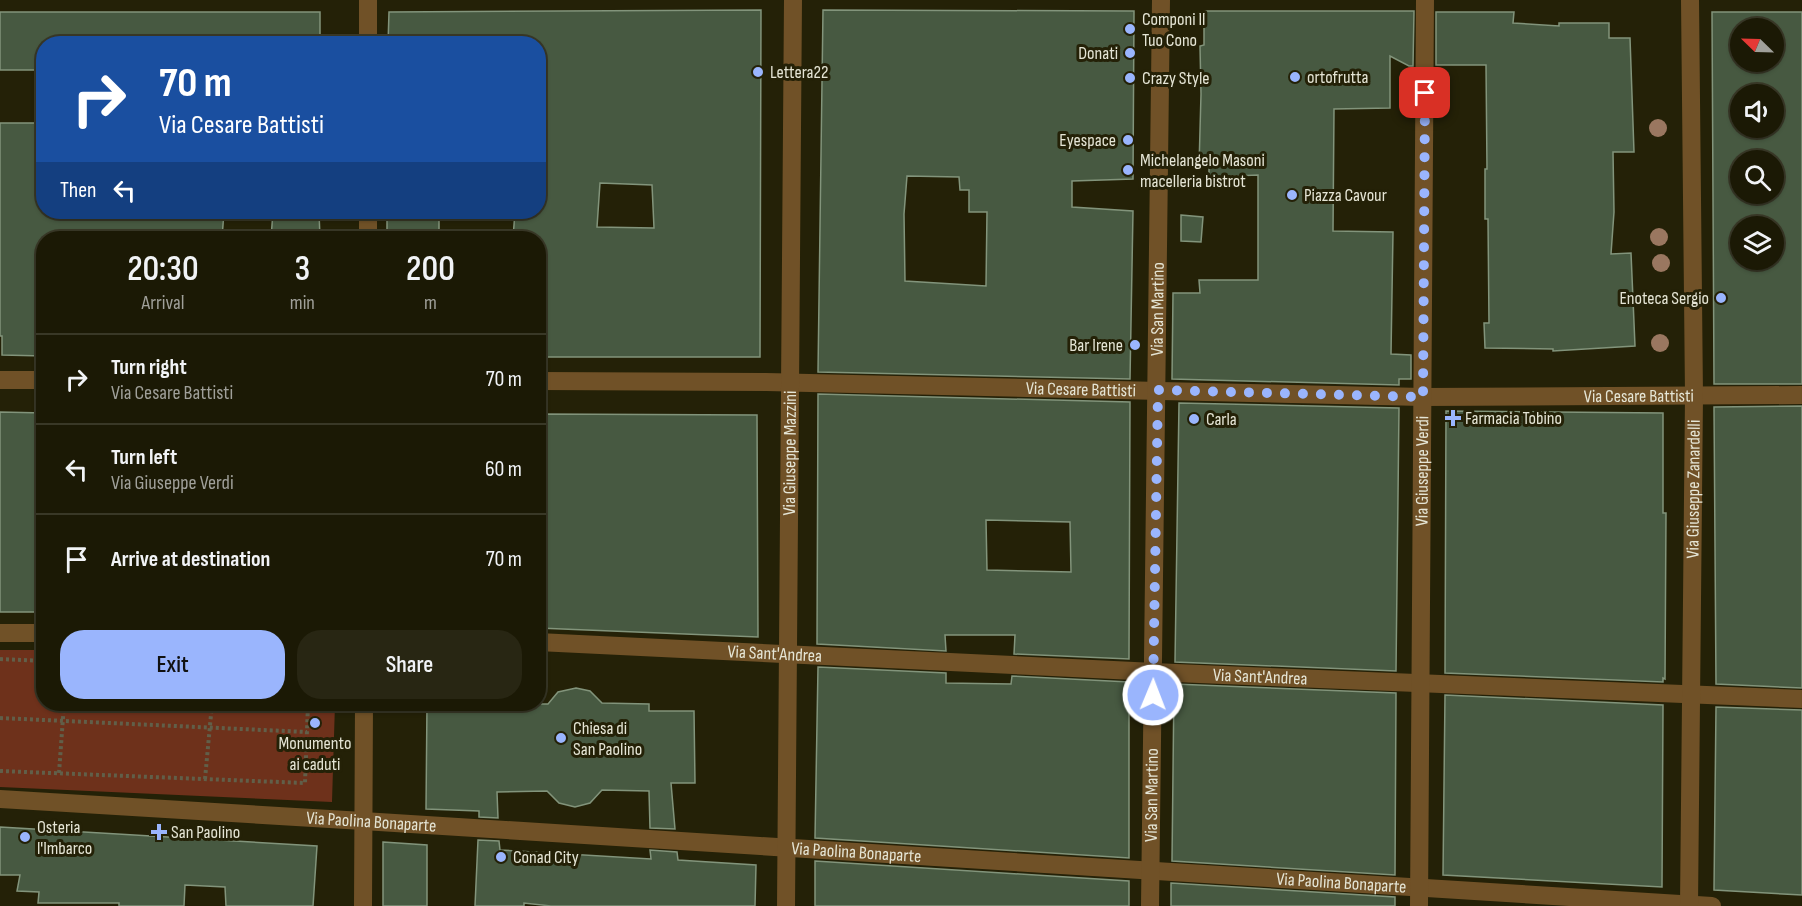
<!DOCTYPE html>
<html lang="en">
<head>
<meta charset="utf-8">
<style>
  body { margin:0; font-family:"Sofia Sans Condensed",sans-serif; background:#282613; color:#f1f3f6; height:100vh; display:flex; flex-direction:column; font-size:22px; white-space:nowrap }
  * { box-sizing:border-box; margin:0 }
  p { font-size:20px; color:#a0a09a }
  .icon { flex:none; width:33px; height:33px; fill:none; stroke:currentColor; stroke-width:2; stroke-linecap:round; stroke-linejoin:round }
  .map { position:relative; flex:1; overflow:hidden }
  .side { position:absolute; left:36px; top:231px; width:510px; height:480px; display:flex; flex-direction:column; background:#1b1905; border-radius:24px; box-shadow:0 2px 4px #0004,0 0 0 2px #393827 }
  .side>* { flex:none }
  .banner { position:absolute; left:36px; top:36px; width:510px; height:183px; border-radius:24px; box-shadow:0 2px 4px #0004,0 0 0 2px #393827; background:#1a4fa0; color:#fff; overflow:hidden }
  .needle { width:39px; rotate:293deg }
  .fabs { position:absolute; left:1730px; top:18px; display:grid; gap:12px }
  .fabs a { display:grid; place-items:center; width:54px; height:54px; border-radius:50%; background:#1b1905; box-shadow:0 2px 4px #0004,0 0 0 2px #393827; font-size:30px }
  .pin { position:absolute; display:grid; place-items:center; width:51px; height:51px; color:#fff; margin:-26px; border-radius:12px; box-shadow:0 3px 9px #0006 }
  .me { position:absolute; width:66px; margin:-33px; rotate:1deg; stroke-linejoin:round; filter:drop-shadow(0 0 4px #0008) }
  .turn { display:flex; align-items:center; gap:21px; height:126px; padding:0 24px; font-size:27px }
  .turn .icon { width:78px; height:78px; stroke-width:2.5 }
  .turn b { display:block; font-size:42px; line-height:51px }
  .then { display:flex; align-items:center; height:57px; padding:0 24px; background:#0003; gap:12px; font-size:22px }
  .eta { display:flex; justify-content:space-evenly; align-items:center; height:102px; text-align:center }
  .eta b { font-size:36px; font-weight:600; line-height:42px }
  .cta { display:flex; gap:12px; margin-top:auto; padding:12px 24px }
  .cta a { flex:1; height:69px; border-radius:24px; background:#9ab5fd; color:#111; font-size:24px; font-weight:600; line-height:69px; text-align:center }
  .cta a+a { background:#282613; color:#f1f3f6 }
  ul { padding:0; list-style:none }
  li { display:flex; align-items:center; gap:18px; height:90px; padding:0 24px; border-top:2px solid #393827 }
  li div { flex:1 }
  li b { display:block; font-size:22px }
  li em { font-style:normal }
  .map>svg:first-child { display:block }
  .green { fill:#6e311b }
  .building { fill:#475941; stroke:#82947b; stroke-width:1.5; fill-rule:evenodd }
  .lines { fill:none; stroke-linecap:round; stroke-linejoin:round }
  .path { stroke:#615f49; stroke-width:4; stroke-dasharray:3 3; stroke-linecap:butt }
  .street { stroke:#705127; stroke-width:18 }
  .tree { fill:#9a7760 }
  .route { stroke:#9ab5fd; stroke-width:10; stroke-dasharray:0 18 }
  .poi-dot { fill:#9ab5fd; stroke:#242107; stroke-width:2 }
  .labels { text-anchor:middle; stroke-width:6; stroke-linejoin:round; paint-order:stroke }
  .poi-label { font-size:18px; fill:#e5e5d5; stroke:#242107; text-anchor:start }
  .street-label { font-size:18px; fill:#e5e5d5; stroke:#242107 }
</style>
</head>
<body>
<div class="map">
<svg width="1802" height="906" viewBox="0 0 1802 906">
  <rect width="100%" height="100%" fill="#242107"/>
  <polygon class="green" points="0,650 43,650 44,704 335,704 332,802 0,787"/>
  <g class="building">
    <path d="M 761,10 L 760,357 L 538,357 L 538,238 L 513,238 L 515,212 L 538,212 L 538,44 L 388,44 L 389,12 ZM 600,183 L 652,185 L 654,228 L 597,227 Z"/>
    <path d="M 823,10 L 1134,11 L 1133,179 L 1072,181 L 1072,207 L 1133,211 L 1130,379 L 818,372 ZM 907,176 L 959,177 L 960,190 L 969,190 L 969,212 L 987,212 L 986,286 L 905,281 L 904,214 Z"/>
    <polygon points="1204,11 1414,11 1413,66 1409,66 1390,56 1390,108 1334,109 1333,231 1393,232 1391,354 1411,355 1411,379 1399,379 1399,385 1172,379 1173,293 1200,293 1199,280 1258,280 1258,175 1209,177 1209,167 1199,167 1201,94 1200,46 1204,45"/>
    <polygon points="0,12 320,12 320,44 44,44 44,70 0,70"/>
    <polygon points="1436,12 1514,12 1513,23 1559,26 1559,23 1609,23 1609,38 1630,38 1634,152 1613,152 1614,212 1611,254 1631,253 1635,346 1553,351 1553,349 1485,348 1484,323 1489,323 1488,219 1485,219 1485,169 1487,169 1486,65 1436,65"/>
    <path d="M 1712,12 L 1802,12 L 1802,384 L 1714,384 ZM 1740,28 L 1773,28 L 1773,62 L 1740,62 ZM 1740,94 L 1773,94 L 1773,128 L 1740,128 ZM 1740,160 L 1773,160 L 1773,194 L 1740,194 ZM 1740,226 L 1773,226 L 1773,260 L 1740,260 Z"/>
    <polygon points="0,123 44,123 44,212 224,212 222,238 44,238 44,356 2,355 2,336 0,336"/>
    <polygon points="273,212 319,212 320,238 271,238"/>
    <rect x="387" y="212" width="52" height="26"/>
    <polygon points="1181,215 1203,217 1201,242 1181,241"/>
    <path d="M 818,394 L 1130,402 L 1129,659 L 1014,654 L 1015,635 L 945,635 L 946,651 L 817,644 ZM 986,520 L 1070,522 L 1071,572 L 987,570 Z"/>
    <polygon points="1179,403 1399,408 1396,671 1175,662"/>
    <polygon points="1802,406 1802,688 1716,684 1714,407"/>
    <polygon points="1446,411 1663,413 1663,513 1666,513 1665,679 1663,678 1663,682 1445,673"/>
    <polygon points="0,412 44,413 44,612 0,612"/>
    <polygon points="538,414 757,415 758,637 538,628"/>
    <polygon points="818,667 946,673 946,683 1011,684 1012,676 1129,682 1129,858 815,838"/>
    <polygon points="1174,684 1396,693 1395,875 1172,861"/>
    <polygon points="576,688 590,691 602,703 649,704 649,711 694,711 695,783 671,783 675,829 650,828 649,791 602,790 590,803 575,807 559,803 547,791 497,792 498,818 479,817 479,811 426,809 427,704 548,704 558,692"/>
    <polygon points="1445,695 1663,705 1662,887 1443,875"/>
    <polygon points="1716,707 1802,710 1802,895 1714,890"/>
    <polygon points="0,827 317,846 313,906 226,906 225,887 185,885 184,906 119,906 119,903 38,903 39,892 17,891 20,875 0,875"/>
    <polygon points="478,840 499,841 500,850 651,859 650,850 677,852 678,860 756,865 755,906 551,906 524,903 524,906 475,906"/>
    <polygon points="383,842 427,845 427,906 383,906"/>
    <polygon points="815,861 1129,881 1129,906 815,906"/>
    <polygon points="1171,883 1395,897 1395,906 1171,906"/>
  </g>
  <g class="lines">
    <g class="path">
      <polyline points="0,659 44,661"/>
      <polyline points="0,718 307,732"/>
      <polyline points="0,771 305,783 308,704"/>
      <polyline points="59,773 64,704"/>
      <polyline points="205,779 212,704"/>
    </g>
    <g class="street">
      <polyline points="368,0 368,44"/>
      <polyline points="368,212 368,238"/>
      <polyline points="0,380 44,380"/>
      <path id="s1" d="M 538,381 L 766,382 L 1423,397 L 1802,395"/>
      <polyline points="0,633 44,633"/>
      <path id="s2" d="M 538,642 L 1175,673 L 1802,699"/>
      <path id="s3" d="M 0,799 L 363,821 L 1712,906"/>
      <polyline points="363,906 364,704"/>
      <path id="s4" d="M 786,906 L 793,0"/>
      <path id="s5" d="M 1150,906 L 1161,0"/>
      <path id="s6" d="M 1419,906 L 1425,0"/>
      <path id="s7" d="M 1689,906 L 1694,396 L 1690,0"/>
    </g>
  </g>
  <g class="tree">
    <circle cx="1658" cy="128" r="9"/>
    <circle cx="1659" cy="237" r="9"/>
    <circle cx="1661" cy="263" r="9"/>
    <circle cx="1660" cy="343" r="9"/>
  </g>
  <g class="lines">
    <polyline class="route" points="1153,695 1158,390 1423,397 1425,93"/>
  </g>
  <g class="poi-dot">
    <circle cx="1130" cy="29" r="6"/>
    <circle cx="1130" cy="53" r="6"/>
    <circle cx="758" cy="72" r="6"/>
    <circle cx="1295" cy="77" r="6"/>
    <circle cx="1130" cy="78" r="6"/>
    <circle cx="1128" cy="140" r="6"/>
    <circle cx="1128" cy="170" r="6"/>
    <circle cx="1292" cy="195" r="6"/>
    <circle cx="1721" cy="298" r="6"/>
    <circle cx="1135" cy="345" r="6"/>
    <path d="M1450 409h6v6h6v6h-6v6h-6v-6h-6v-6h6z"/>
    <circle cx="1194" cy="419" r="6"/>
    <circle cx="315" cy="723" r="6"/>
    <circle cx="561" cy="738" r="6"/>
    <path d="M156 823h6v6h6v6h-6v6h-6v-6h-6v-6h6z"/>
    <circle cx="25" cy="837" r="6"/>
    <circle cx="501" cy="857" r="6"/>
  </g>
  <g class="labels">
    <g class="poi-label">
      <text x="1142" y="25">Componi Il<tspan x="1142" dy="21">Tuo Cono</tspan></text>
      <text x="1118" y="59" text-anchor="end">Donati</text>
      <text x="770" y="78">Lettera22</text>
      <text x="1307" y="83">ortofrutta</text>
      <text x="1142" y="84">Crazy Style</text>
      <text x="1116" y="146" text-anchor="end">Eyespace</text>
      <text x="1140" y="166">Michelangelo Masoni<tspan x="1140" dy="21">macelleria bistrot</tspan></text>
      <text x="1304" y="201">Piazza Cavour</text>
      <text x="1709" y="304" text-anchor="end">Enoteca Sergio</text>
      <text x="1123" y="351" text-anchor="end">Bar Irene</text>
      <text x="1465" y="424">Farmacia Tobino</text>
      <text x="1206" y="425">Carla</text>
      <text x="573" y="734">Chiesa di<tspan x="573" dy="21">San Paolino</tspan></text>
      <text x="315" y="749" text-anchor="middle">Monumento<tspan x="315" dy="21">ai caduti</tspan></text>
      <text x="37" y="833">Osteria<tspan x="37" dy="21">l'Imbarco</tspan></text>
      <text x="171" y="838">San Paolino</text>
      <text x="513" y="863">Conad City</text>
    </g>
    <g class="street-label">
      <text dy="6" stroke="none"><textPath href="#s5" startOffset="597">Via San Martino</textPath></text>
      <text dy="6" stroke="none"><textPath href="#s1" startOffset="543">Via Cesare Battisti</textPath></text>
      <text dy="6" stroke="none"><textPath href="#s1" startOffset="1101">Via Cesare Battisti</textPath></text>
      <text dy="6" stroke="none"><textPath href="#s4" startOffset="453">Via Giuseppe Mazzini</textPath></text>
      <text dy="6" stroke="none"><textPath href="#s6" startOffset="435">Via Giuseppe Verdi</textPath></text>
      <text dy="6" stroke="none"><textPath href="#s7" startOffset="417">Via Giuseppe Zanardelli</textPath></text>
      <text dy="6" stroke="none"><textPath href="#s2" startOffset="237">Via Sant'Andrea</textPath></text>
      <text dy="6" stroke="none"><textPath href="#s2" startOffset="723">Via Sant'Andrea</textPath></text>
      <text dy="6" stroke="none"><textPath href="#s5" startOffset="111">Via San Martino</textPath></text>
      <text dy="6" stroke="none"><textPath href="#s3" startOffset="372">Via Paolina Bonaparte</textPath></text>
      <text dy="6" stroke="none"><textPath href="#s3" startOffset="858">Via Paolina Bonaparte</textPath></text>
      <text dy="6" stroke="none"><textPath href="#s3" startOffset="1344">Via Paolina Bonaparte</textPath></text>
    </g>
  </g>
</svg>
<div class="fabs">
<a><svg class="needle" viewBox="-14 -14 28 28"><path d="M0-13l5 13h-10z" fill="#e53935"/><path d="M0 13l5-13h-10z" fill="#a0a09a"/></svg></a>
<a><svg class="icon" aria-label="sound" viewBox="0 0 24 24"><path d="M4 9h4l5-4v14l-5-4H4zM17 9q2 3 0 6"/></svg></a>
<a><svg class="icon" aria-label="search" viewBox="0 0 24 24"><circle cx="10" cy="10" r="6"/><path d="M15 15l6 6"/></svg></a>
<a><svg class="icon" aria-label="layers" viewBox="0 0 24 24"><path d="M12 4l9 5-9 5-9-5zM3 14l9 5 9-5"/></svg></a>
</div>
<div class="pin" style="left:1425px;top:93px;background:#d93025"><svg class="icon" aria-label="arrive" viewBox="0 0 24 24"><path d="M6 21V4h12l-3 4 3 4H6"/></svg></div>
<svg class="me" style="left:1153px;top:695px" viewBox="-20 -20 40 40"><circle r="17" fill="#9ab5fd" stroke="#fff" stroke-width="3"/><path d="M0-11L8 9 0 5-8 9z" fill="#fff"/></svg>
<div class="banner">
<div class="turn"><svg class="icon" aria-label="right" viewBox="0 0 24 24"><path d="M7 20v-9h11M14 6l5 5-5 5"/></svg><div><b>70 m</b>Via Cesare Battisti</div></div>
<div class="then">Then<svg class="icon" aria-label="left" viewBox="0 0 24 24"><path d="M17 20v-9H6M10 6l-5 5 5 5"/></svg></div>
</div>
<section class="side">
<div class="eta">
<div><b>20:30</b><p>Arrival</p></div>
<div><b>3</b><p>min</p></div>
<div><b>200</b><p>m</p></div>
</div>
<ul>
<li><svg class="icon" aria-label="right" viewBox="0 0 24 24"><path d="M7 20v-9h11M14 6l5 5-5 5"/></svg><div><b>Turn right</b><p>Via Cesare Battisti</p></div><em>70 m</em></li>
<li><svg class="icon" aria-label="left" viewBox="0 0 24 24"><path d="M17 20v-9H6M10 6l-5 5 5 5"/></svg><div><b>Turn left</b><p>Via Giuseppe Verdi</p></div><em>60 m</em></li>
<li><svg class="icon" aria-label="arrive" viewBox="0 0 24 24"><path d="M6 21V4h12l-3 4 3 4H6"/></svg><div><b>Arrive at destination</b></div><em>70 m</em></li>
</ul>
<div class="cta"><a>Exit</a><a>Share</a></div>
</section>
</div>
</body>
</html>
